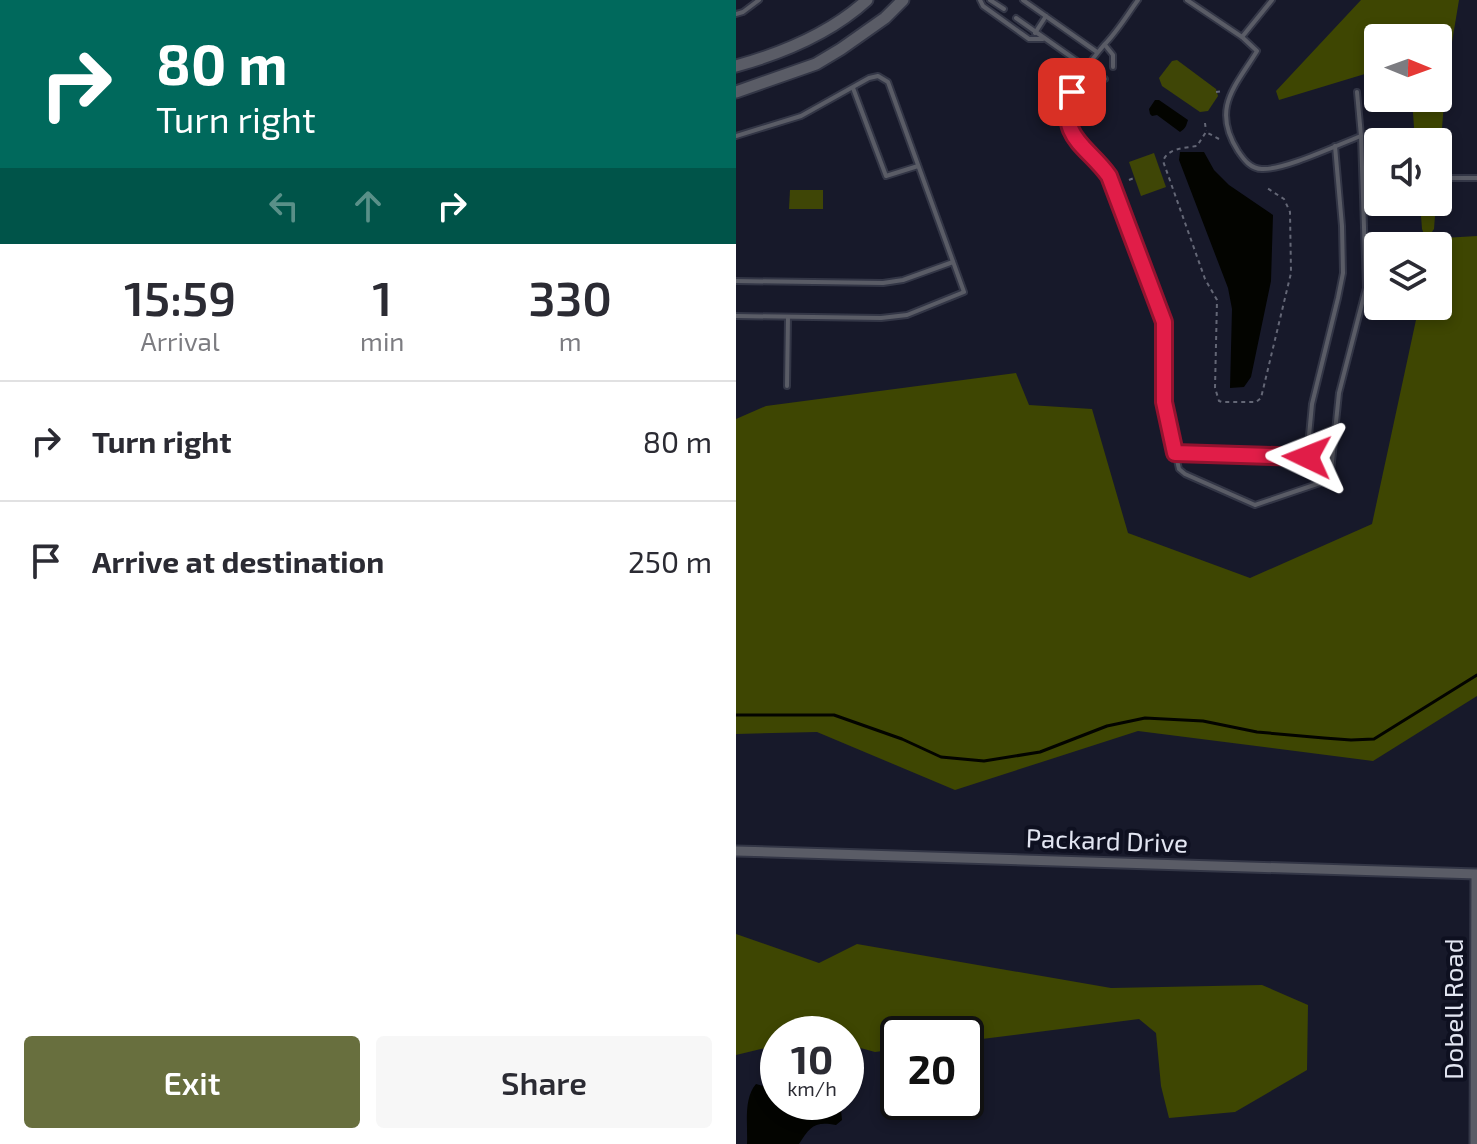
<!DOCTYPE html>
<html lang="en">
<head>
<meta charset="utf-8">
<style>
  body { margin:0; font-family:"Exo 2",sans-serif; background:#f7f7f7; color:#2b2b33; height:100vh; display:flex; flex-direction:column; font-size:30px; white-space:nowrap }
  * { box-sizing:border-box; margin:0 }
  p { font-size:26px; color:#7c7c81 }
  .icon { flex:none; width:44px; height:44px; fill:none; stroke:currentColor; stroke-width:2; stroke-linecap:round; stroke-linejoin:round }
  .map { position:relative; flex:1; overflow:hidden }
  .panel { display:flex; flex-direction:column; background:#fff; width:736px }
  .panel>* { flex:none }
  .hud { background:#00695c; color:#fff; overflow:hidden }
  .needle { width:52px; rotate:91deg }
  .controls { position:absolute; left:628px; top:24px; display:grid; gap:16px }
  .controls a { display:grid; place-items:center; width:88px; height:88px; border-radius:8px; background:#fff; box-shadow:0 4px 12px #0003; font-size:40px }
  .speed { position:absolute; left:24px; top:1016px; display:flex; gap:16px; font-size:40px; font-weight:700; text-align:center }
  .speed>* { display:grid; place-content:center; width:104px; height:104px; border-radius:50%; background:#fff; box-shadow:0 4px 12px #0003; line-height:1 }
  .speed small { font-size:20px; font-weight:400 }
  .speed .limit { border:4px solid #111; border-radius:12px; background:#fff; color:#111 }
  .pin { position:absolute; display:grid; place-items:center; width:68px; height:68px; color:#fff; margin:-34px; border-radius:16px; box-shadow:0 4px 12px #0006 }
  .me { position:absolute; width:88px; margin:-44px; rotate:272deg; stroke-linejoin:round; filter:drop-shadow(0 0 6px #0008) }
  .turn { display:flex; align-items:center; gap:28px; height:168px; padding:0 24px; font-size:36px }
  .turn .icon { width:104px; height:104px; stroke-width:2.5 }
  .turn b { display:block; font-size:56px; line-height:68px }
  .lanes { display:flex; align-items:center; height:76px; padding:0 24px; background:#0003; justify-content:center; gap:40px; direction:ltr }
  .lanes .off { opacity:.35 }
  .eta { display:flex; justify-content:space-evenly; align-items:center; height:136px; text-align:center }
  .eta b { font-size:48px; font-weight:600; line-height:56px }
  .primary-button { display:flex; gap:16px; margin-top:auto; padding:16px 24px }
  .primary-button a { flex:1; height:92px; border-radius:8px; background:#686f3e; color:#fff; font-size:32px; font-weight:600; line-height:92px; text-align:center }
  .primary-button a+a { background:#f7f7f7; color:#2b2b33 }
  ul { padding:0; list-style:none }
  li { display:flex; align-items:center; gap:24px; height:120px; padding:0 24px; border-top:2px solid #e1e1e2 }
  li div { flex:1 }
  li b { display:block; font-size:30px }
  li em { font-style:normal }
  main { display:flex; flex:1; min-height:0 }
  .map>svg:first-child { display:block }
  .green { fill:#3f4606 }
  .forest { fill:#3e4602 }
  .water { fill:#030400 }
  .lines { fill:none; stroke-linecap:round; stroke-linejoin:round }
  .stream { stroke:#030400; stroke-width:3 }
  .service-casing { stroke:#333646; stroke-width:8 }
  .minor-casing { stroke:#333646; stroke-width:13 }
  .tertiary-casing { stroke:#333646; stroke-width:15 }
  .path { stroke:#646776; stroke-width:2; stroke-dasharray:4 4; stroke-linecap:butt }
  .service { stroke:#5a5c66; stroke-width:4 }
  .minor { stroke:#5a5c66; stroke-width:9 }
  .tertiary { stroke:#5a5c66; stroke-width:11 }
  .route-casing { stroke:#92132f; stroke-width:20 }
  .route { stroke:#e11d48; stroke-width:14 }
  .labels { text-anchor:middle; stroke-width:8; stroke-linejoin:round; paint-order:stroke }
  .street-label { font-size:26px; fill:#e2e5f1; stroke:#0e1020 }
</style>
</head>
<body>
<main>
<section class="panel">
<div class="hud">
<div class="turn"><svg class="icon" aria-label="right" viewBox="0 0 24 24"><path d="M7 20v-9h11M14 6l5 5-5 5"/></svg><div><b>80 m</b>Turn right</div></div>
<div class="lanes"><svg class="icon off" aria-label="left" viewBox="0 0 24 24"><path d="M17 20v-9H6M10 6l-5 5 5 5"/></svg><svg class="icon off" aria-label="ahead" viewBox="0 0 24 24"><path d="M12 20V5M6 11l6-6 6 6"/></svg><svg class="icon" aria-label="right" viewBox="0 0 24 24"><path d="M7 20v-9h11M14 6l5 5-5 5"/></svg></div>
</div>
<div class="eta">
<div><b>15:59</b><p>Arrival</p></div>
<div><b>1</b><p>min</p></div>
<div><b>330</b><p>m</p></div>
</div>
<ul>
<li><svg class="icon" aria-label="right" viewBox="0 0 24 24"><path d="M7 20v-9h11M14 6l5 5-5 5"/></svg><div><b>Turn right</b></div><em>80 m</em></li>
<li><svg class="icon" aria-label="arrive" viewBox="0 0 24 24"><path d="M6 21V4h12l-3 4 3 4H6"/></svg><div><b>Arrive at destination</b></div><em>250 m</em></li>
</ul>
<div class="primary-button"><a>Exit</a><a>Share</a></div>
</section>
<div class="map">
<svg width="741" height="1144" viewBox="0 0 741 1144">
  <rect width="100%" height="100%" fill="#17192a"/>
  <g class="green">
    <polygon points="441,60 480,89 482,96 472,111 464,112 426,86 423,78 436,61"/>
    <polygon points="418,153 430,187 405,196 393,162"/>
    <polygon points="54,190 87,190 87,209 53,209"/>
  </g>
  <g class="forest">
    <polygon points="625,0 723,0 710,78 702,178 702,142 679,142 676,98 702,98 702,38 642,38 642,70 543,100 540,91"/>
    <polygon points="684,202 700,202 698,229 691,239 741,236 741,696 637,761 402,731 219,790 81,732 0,734 0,419 30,406 280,373 293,405 356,409 392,533 514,578 636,524 683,306 702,306 702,246 690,246 690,239 686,229"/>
    <polygon points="0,934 83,963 121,944 375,988 526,985 572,1005 571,1070 499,1112 433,1118 425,1086 420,1033 403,1019 230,1041 230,1034 162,1034 162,1049 139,1052 110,1044 110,1034 42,1034 42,1045 0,1055"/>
  </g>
  <g class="water">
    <path d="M 419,100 L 423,100 L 452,120 C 450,126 450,128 444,132 L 421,115 L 416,116 L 414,114 L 413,109 Z"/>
    <polygon points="444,152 468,152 478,170 493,185 537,215 535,281 515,377 508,387 494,388 496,309 492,288 443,160"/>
    <path d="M 20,1084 L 42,1090 L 42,1102 L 92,1102 L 105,1110 L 106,1120 L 100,1125 C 78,1121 74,1127 63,1144 L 11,1144 C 12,1125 7,1099 20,1084 Z"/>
  </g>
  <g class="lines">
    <polyline class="stream" points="0,715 98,715 166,739 205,757 248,761 304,752 371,726 409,718 467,721 521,732 588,738 615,740 638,739 741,675"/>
    <g class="service-casing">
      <g id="service">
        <polyline points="244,0 247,6 293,39 307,39"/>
        <polyline points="254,0 268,9"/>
        <polyline points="287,0 361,52"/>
        <path d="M 402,0 C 391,15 381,32 368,45 C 357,58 339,81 334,97 C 331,109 331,123 337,134 C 344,151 362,161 373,176 L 428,322 L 428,402 L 443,469 L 449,474 L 519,505 L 584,483 L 592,480 L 595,471 L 603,393 L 630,288 L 625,136 L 621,92"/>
        <path d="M 451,0 L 506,37 L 521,51 C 499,87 475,108 502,151 C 508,160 515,169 526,169 C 549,170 601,145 625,136"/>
        <polyline points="0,14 7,12 23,0"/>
        <polyline points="280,18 351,68"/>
        <polyline points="299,33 310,16"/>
        <polyline points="506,37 536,0"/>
        <polyline points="369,45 377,55 377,67"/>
        <path d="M 345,78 C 353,83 359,82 369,79"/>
        <polyline points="117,88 150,176 182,166"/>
        <polyline points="0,136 65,116 133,78 142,76 152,82 228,292 171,315 145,318 0,316"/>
        <polyline points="707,178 741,178"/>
        <polyline points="0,281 147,283 167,280 217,262"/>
        <polyline points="51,386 52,317"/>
        <polyline points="439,453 596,458"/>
        <polyline points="571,457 576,404 602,298 607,273 606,226 599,146"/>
      </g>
    </g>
    <g class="minor-casing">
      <g id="minor">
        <polyline points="0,851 741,874"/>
        <polyline points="739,1144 740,875"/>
      </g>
    </g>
    <g class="tertiary-casing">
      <g id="tertiary">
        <path d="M 0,66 C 47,53 95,33 131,0"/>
        <polyline points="0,92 80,64 105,49 149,18 167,0"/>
      </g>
    </g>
    <g class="path">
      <polyline points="480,92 487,91"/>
      <polyline points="347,112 353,117 364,119"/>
      <polyline points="469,123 470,131"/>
      <path d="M 483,139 L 470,132 L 461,146 C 448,148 432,148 427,161 L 469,279 L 481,300 L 479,388 L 483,401 L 486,402 L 520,402 L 525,398 L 555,273 L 554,212 L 548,199 L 531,188"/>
      <polyline points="393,180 398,178"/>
    </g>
    <use href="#service" class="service"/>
    <use href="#minor" class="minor"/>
    <use href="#tertiary" class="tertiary"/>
  </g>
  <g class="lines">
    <g class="route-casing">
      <path id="route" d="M 336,92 C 321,138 351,145 373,176 L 428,322 L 428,402 L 439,453 L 571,457"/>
    </g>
    <use href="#route" class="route"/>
  </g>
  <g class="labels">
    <g class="street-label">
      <text transform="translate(371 841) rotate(2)" y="9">Packard Drive</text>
      <text transform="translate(718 1009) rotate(-90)" y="9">Dobell Road</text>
    </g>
  </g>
</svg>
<div class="controls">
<a><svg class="needle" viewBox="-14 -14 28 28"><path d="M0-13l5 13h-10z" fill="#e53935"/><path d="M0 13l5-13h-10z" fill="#7c7c81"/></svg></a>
<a><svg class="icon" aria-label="sound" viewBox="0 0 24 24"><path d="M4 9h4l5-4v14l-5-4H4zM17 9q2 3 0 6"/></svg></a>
<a><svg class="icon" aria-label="layers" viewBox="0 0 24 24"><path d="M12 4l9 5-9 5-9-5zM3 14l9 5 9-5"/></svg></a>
</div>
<div class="speed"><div>10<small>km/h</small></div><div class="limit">20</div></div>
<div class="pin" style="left:336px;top:92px;background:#d93025"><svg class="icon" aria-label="arrive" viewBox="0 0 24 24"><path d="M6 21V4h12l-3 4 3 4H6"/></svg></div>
<svg class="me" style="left:571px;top:457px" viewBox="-20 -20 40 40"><path d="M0-17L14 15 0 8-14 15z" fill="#e11d48" stroke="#fff" stroke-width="4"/></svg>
</div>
</main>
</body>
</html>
